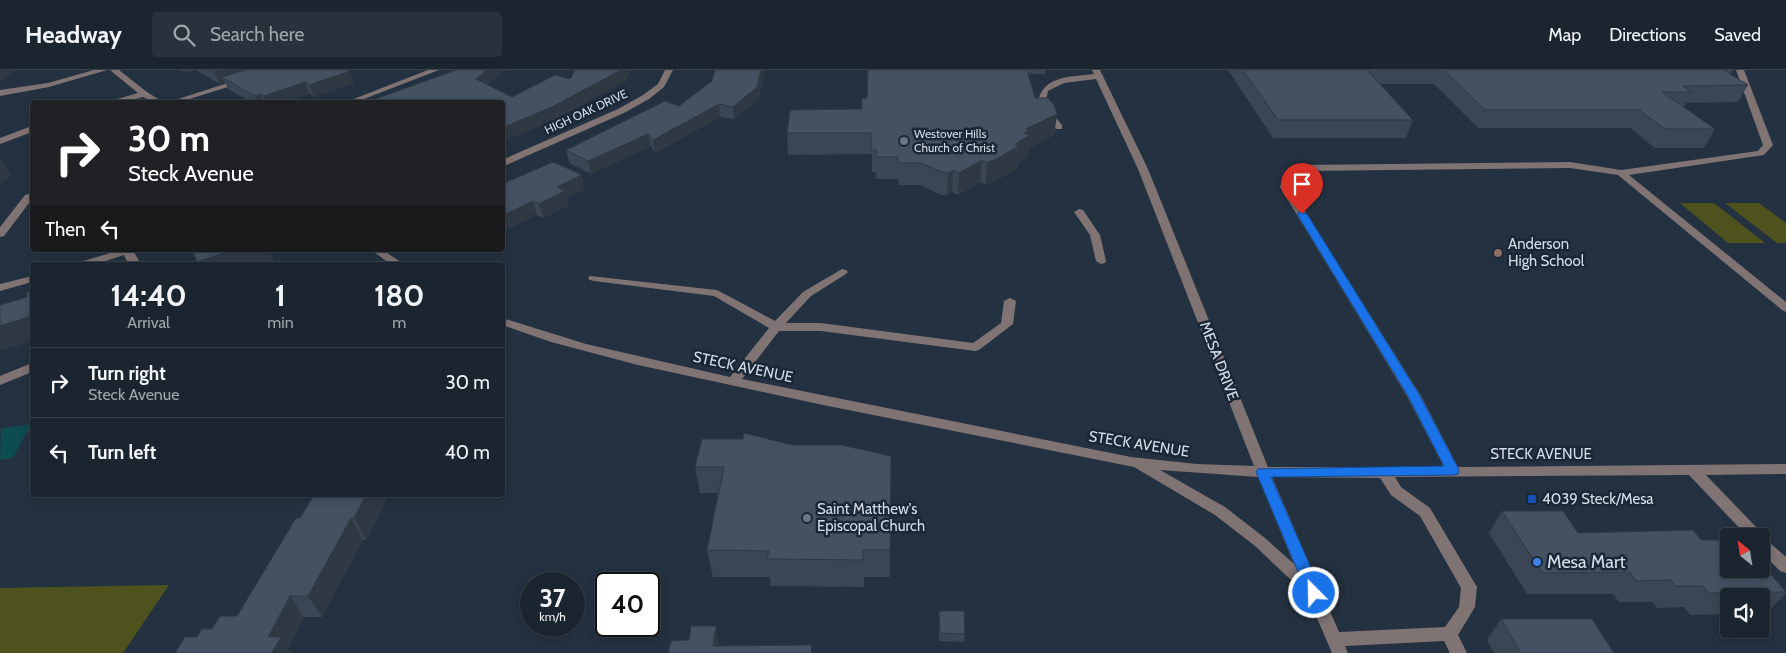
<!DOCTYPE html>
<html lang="en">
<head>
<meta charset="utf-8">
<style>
  body { margin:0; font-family:Cabin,sans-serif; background:#28313c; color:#f1f3f6; height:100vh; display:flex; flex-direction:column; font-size:19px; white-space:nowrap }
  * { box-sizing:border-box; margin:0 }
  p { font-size:16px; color:#a0a5ab }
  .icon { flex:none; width:28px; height:28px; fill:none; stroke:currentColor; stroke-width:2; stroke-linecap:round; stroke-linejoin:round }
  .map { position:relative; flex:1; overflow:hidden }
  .side { position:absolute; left:30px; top:192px; width:475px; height:235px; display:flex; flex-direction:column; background:#1b2530; border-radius:5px; box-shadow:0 2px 8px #0003,0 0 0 1px #39424c }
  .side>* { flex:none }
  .guide { position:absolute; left:30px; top:30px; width:475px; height:152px; border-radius:5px; box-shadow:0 2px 8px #0003,0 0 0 1px #39424c; background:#202124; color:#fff; overflow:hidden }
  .needle { width:32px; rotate:330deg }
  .buttons { position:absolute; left:1720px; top:458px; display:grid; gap:10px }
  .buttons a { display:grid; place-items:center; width:50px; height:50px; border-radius:5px; background:#1b2530; box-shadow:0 2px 8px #0003,0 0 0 1px #39424c; font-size:25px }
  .speed { position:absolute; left:520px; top:502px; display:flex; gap:10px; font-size:25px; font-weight:700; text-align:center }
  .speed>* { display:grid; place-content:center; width:65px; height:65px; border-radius:50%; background:#1b2530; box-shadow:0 2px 8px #0003,0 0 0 1px #39424c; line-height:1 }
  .speed small { font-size:12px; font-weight:400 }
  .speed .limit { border:2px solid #111; border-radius:8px; background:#fff; color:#111 }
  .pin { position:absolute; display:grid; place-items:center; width:42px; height:42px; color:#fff; margin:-51px -21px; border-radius:50% 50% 50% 0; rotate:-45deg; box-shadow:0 0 5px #0007 }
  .pin .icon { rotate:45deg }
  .me { position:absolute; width:55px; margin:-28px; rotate:337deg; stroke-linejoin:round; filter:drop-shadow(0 0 4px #0008) }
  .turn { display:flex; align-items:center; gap:18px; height:105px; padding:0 15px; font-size:22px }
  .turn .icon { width:65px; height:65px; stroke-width:2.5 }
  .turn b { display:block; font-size:35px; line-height:42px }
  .then { display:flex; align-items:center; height:48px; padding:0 15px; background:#0003; gap:10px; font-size:19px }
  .eta { display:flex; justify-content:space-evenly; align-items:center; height:85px; text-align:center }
  .eta b { font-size:30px; font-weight:800; line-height:35px }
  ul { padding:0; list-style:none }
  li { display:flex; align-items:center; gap:15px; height:70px; padding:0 15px; border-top:1px solid #39424c }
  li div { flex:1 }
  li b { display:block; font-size:19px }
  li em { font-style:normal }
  header { display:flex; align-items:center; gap:30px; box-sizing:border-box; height:70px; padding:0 25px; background:#1b2530; border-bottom:1px solid #39424c }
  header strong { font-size:24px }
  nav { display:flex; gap:28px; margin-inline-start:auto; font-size:18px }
  .search { width:350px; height:45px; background:#28313c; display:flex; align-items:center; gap:12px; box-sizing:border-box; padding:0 18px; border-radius:5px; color:#a0a5ab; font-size:19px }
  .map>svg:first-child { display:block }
  .green { fill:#4e531d }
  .water { fill:#0d4c50 }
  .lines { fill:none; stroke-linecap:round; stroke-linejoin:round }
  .minor { fill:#7f7374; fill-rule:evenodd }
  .wall { fill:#3a4653 }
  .shaded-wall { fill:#2f3944 }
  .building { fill:#435161; stroke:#2f3944 }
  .route { fill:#1a73e8; stroke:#114b97 }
  .worship-dot { fill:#6b7280; stroke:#1a2736; stroke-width:2 }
  .education-dot { fill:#8d6e63; stroke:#1a2736; stroke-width:2 }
  .transit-dot { fill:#1a4fb4; stroke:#1a2736; stroke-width:2 }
  .shop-dot { fill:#3f7fe0; stroke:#1a2736; stroke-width:2 }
  .labels { text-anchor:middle; stroke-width:5; stroke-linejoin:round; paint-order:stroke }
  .far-street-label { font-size:12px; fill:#d4dde7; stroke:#1a2736 }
  .far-poi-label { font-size:12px; fill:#d4dde7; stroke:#1a2736; text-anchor:start }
  .poi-label { font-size:15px; fill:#d4dde7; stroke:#1a2736; text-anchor:start }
  .street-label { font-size:15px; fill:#d4dde7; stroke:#1a2736 }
  .near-poi-label { font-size:18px; fill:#d4dde7; stroke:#1a2736; text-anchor:start }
</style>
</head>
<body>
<header>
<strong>Headway</strong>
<div class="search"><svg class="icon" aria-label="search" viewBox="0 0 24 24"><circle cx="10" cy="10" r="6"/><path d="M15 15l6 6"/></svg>Search here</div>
<nav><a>Map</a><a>Directions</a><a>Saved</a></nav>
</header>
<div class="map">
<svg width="1786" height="583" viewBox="0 0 1786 583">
  <rect width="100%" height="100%" fill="#243140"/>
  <g class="green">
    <polygon points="1680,133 1714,133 1765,173 1728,173"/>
    <polygon points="1725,133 1759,133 1786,153 1786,173 1777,173"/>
    <polygon points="169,515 123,583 0,583 0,518"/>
  </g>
  <polygon class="water" points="31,354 13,388 0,390 1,359"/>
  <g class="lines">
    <g class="minor">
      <polygon points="94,0 107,0 49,17 0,26 0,20 48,13"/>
      <polygon points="110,0 119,0 147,22 163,32 154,32 143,27 124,32 113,32 114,30 138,23"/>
      <polygon points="428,0 439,0 356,32 346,32"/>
      <polygon points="665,0 673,0 664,17 649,29 624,43 502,97 502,90 618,39 643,25 658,14"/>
      <path d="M 1092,0 L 1100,0 L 1148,99 L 1268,397 L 1444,397 L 1407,326 L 1280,117 L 1284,105 L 1302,95 L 1570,92 L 1621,100 L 1758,81 L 1763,75 L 1736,0 L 1744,0 L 1773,75 L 1764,85 L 1629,105 L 1786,232 L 1786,242 L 1782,240 L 1618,105 L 1570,98 L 1304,101 L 1292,108 L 1290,117 L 1421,326 L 1458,397 L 1786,394 L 1786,404 L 1706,405 L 1761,462 L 1763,467 L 1786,487 L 1786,503 L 1780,501 L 1761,482 L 1761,466 L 1747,466 L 1689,405 L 1395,407 L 1401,417 L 1430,438 L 1477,517 L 1475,537 L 1458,565 L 1467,583 L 1450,583 L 1444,571 L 1345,576 L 1348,583 L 1332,583 L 1307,525 L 1255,476 L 1215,445 L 1134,397 L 823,335 L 638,295 L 551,272 L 502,255 L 502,248 L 586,274 L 730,307 L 769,258 L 714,226 L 594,211 L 590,210 L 588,208 L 590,206 L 717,220 L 775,251 L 803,222 L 842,199 L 846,200 L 848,202 L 846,204 L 811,226 L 786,253 L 821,253 L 973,273 L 1001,253 L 1004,231 L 1010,228 L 1016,231 L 1013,254 L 979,280 L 975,281 L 821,261 L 779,261 L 742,309 L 1131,387 L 1197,394 L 1254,396 L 1138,99 L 1096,9 L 1064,13 L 1048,21 L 1045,35 L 1062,55 L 1062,59 L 1056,59 L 1037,35 C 1042,5 1069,7 1094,4 ZM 1160,400 L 1258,407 L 1294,494 L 1265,468 L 1225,437 ZM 1272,407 L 1380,408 L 1391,425 L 1420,446 L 1461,518 L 1459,537 L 1445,557 L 1339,562 Z"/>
      <polygon points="240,9 247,11 180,32 169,32"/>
      <polygon points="32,56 32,62 0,74 0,68"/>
      <polygon points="32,123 32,129 4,166 0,167 0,157 25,125"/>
      <polygon points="1079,139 1083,140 1100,165 1106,191 1105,193 1101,194 1096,191 1090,165 1074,142"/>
      <polygon points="120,180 133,180 141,195 129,195 124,185 93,195 75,195 77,193"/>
      <polygon points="371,180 383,180 405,195 392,195"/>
      <polygon points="32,206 32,212 0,221 0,214"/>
      <polygon points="32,293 32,302 0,315 0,306"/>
    </g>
  </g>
  <g class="wall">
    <polygon points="181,0 347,0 354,13 314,27 310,24 284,32 251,32 228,19 225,12 220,14 196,0 186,3"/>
    <polygon points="868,0 1045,0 1045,4 1028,4 1035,28 1057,44 1054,65 1029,78 1028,87 1018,93 1017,98 997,110 986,115 980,112 958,125 952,122 947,125 941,125 921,115 898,115 898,109 876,109 876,102 872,102 872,84 788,85 787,63 862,39 867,28"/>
    <polygon points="1228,0 1733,0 1730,4 1748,15 1738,32 1686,33 1684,37 1715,59 1704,78 1655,78 1630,58 1478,58 1434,14 1380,14 1413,50 1406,68 1273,68"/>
    <polygon points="759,29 734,49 720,47 655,83 651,76 591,104 569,93 566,80 679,36"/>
    <polygon points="502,114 585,119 567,127 569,135 543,148 537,145 503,161"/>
    <polygon points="743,369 891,386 890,507 864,507 864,517 771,516 770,507 713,507 707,480 718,423 700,423 695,397"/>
    <polygon points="389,425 366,470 363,470 322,547 304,547 288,578 197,567 237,546 300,448"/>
    <polygon points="1502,441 1578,463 1701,470 1729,499 1786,522 1786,523 1766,544 1761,544 1761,526 1729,526 1729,544 1690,545 1684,537 1657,538 1653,532 1619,532 1613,524 1527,524 1489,463"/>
    <polygon points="939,541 965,564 964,572 939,571"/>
    <polygon points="1501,549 1614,583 1494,583 1487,570"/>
  </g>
  <g class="shaded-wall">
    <polygon points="0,0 16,0 0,12"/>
    <polygon points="185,0 196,0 186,3"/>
    <polygon points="221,0 264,0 222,7 225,12 220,14 214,2"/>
    <polygon points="487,0 505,0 480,21 476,9"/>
    <polygon points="621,0 631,0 627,10 555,50 502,72 502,58"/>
    <polygon points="761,0 765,0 759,29 734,49 733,37"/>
    <polygon points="350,1 354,13 314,27 309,15"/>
    <polygon points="305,12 310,24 284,32 266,32 263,26"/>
    <polygon points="260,24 264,32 258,32 255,26"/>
    <polygon points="719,34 720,47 655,83 653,70"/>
    <polygon points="1057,44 1054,65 1029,78 1028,87 1018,93 1017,98 997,110 986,115 987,93 1015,74 1026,59"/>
    <polygon points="648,64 651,76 591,104 588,91"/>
    <polygon points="0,86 12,105 0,115"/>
    <polygon points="982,90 980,112 958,125 959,103"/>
    <polygon points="953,100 952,122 947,125 948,103"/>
    <polygon points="582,105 585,119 567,127 569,135 543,148 539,134 557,117"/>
    <polygon points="533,131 537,145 503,161 502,146"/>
    <polygon points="233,180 269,180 274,190 259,195 199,195 197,192"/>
    <polygon points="32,246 32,271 0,281 0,256"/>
    <polygon points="32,361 32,369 27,362"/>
    <polygon points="366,425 389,425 366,470 354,448"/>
    <polygon points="351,448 363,470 322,547 308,526"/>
    <polygon points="290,526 304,547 288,578 292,583 272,583 268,567"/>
    <polygon points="716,556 720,578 713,576"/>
  </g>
  <g class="building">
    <polygon points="210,0 221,0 214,2"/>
    <polygon points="245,0 347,0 350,1 309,15 305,12 263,26 260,24 255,26 222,7"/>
    <polygon points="456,0 487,0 476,9 512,27 555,5 570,9 575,0 621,0 552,37 502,58 502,32 367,32"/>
    <polygon points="715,0 761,0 757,17 733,37 719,34 653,70 648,64 588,91 566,80 665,31 679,36 712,11"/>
    <polygon points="868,0 1027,0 1035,28 1048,28 1054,35 1057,44 1026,59 1030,60 1024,63 1030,65 1015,74 1019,76 998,88 987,93 982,90 959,103 953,100 948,103 942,102 921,93 898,93 898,87 876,87 876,80 871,80 871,63 787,63 790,40 862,39 862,28 867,28"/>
    <polygon points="1243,0 1367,0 1413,50 1278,50"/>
    <polygon points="1444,0 1724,0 1748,15 1683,16 1692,22 1662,22 1715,59 1665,59 1639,40 1485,40"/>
    <polygon points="553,92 582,105 557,117 565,121 539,134 533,131 502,146 502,114"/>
    <polygon points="192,180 233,180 197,192"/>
    <polygon points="32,221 32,246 0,256 0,235 27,227 26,222"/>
    <polygon points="32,353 32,361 27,362"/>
    <polygon points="744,363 792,375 841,375 891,386 890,480 863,480 863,490 767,489 769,481 707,480 724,397 695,397 702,369 743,369"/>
    <polygon points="314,425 366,425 354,448 351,448 308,526 290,526 268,567 281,567 272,583 175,583 185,567 197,567 202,559 212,559 220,546 237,546 296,448 300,448"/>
    <polygon points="1502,441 1563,441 1578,463 1693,460 1701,470 1729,470 1729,499 1761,499 1761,493 1786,522 1709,523 1703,516 1675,516 1671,510 1636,511 1630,502 1542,503"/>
    <polygon points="939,541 964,541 965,564 940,563"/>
    <polygon points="1501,549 1592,549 1614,583 1521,583"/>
    <polygon points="691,556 716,556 713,576 812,575 811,583 668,583 671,571 689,570"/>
  </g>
  <polygon class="route" points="1299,142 1302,142 1307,144 1420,326 1459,400 1458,404 1453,405 1271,407 1322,523 1320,527 1314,529 1309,527 1307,523 1256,402 1258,399 1444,396 1408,326 1297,144"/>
  <g class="worship-dot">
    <circle cx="904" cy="71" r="5"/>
    <circle cx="807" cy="448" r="5"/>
  </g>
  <circle class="education-dot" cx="1498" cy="183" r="5"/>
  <rect class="transit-dot" x="1527" y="424" width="10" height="10" rx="2.5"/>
  <circle class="shop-dot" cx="1537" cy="492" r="5"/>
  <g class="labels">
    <g class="far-street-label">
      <text transform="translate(586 42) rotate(-25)" y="4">HIGH OAK DRIVE</text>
    </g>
    <g class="far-poi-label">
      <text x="914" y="68">Westover Hills<tspan x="914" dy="14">Church of Christ</tspan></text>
    </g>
    <g class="poi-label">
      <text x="1508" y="179">Anderson<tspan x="1508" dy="17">High School</tspan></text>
      <text x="1542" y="434">4039 Steck/Mesa</text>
      <text x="817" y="444">Saint Matthew's<tspan x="817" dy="17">Episcopal Church</tspan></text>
    </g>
    <g class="street-label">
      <text transform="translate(1219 291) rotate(69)" y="5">MESA DRIVE</text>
      <text transform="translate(743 297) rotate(12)" y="5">STECK AVENUE</text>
      <text transform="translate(1139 374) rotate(9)" y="5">STECK AVENUE</text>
      <text x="1541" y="389">STECK AVENUE</text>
    </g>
    <g class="near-poi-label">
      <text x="1547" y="498">Mesa Mart</text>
    </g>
  </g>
</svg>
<div class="buttons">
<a><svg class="needle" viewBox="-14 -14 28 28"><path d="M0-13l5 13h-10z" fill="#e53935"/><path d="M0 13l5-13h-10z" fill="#a0a5ab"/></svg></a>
<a><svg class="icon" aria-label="sound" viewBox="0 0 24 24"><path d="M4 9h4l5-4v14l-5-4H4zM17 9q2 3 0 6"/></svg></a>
</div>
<div class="speed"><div>37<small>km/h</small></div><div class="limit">40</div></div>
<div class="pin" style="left:1302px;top:144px;background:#d93025"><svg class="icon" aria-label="arrive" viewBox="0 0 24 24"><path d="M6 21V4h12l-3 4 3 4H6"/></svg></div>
<svg class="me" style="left:1314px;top:523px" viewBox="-20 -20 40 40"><circle r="17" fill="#1a73e8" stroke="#fff" stroke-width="3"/><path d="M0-11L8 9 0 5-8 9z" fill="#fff"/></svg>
<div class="guide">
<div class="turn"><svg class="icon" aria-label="right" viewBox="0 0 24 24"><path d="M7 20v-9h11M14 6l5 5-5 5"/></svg><div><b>30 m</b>Steck Avenue</div></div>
<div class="then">Then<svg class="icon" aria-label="left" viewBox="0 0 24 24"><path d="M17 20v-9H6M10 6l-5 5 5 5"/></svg></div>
</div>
<section class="side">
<div class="eta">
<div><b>14:40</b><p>Arrival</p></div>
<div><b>1</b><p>min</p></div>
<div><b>180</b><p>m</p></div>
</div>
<ul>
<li><svg class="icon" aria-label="right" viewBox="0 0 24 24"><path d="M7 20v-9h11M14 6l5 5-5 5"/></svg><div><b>Turn right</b><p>Steck Avenue</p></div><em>30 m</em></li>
<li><svg class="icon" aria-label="left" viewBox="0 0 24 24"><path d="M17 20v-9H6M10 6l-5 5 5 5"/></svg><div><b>Turn left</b></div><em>40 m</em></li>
</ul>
</section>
</div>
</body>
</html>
